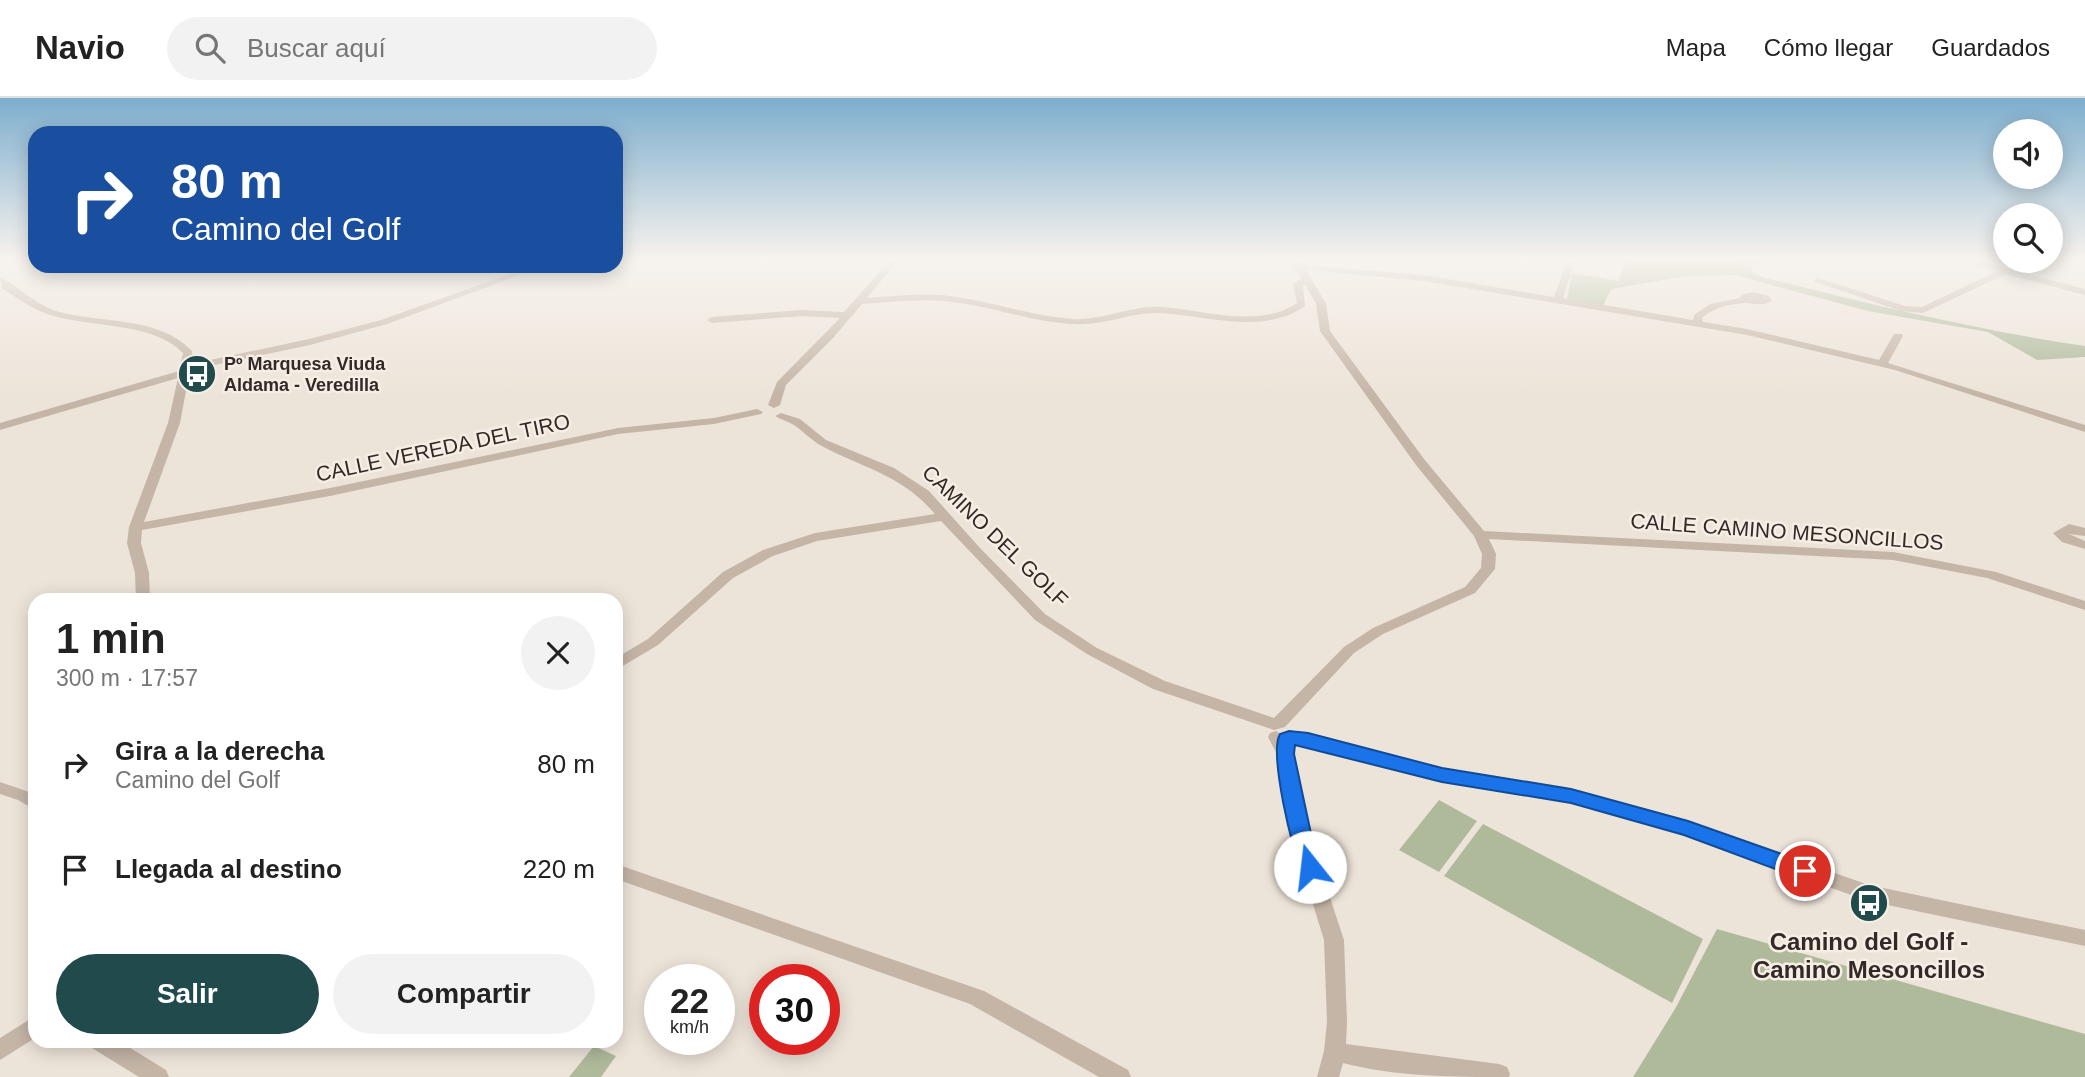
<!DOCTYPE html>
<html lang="es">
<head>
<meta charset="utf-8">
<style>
  body { margin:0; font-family:Arial,sans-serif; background:#f2f2f2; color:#222; height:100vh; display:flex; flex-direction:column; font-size:26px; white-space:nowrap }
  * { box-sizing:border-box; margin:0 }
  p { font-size:23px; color:#767676 }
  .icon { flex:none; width:38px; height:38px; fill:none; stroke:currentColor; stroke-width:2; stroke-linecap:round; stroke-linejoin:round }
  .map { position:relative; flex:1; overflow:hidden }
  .sheet { position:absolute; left:28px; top:495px; width:595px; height:455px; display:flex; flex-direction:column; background:#fff; border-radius:21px; box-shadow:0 4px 18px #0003 }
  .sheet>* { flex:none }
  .guide { position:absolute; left:28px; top:28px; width:595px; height:147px; border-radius:21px; box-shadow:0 4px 18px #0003; background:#1a4fa0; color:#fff; overflow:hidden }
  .controls { position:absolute; left:1993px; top:21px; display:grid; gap:14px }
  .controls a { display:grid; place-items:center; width:70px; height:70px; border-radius:50%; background:#fff; box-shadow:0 4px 18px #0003; font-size:35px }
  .speed { position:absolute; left:644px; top:866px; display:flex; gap:14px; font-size:35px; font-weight:700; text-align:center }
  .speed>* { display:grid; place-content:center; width:91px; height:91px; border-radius:50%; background:#fff; box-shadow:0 4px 18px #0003; line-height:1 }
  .speed small { font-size:18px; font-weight:400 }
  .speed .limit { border:10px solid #d22; background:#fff; color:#111 }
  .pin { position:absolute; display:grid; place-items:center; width:60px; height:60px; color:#fff; margin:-30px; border:4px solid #fff; border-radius:50%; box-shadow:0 2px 7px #0007 }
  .me { position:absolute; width:77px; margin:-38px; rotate:344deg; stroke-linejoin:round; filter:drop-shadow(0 0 5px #0008) }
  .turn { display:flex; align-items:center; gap:24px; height:147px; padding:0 28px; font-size:32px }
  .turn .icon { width:91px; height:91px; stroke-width:2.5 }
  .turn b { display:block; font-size:49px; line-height:60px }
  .round { display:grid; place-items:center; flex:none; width:74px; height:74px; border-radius:37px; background:#f2f2f2 }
  .headline { display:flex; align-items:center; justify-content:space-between; height:119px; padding:0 28px }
  h1 { font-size:42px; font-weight:800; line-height:52px }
  .action { display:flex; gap:14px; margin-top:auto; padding:14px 28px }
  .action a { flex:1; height:80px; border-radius:42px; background:#214a4d; color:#fff; font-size:28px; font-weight:800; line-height:80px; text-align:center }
  .action a+a { background:#f2f2f2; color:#222 }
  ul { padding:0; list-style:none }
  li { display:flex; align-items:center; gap:21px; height:105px; padding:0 28px }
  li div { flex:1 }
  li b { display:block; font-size:26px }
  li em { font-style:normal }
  header { display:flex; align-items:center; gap:42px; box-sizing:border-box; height:98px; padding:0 35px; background:#fff; border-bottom:2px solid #e0e0e0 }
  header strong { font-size:33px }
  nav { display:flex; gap:38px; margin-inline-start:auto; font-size:24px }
  .search { width:490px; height:63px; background:#f2f2f2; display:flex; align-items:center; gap:18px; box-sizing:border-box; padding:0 24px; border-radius:38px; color:#767676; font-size:26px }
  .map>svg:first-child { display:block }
  .green { fill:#afba9b }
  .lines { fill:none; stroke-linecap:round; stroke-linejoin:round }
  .minor { fill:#c4b5a7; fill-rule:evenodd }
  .route { fill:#1a73e8; stroke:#114b97; stroke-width:2 }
  .labels { text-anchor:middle; stroke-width:5; stroke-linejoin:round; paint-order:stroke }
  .far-poi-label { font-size:18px; font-weight:bold; fill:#312a26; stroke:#f6eee5; text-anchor:start }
  .street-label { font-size:21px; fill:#312a26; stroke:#f6eee5 }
  .near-poi-label { font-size:24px; font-weight:bold; fill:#312a26; stroke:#f6eee5 }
</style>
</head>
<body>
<header>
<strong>Navio</strong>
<div class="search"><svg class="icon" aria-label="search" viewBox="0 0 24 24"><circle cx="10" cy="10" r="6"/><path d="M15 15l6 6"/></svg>Buscar aquí</div>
<nav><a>Mapa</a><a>Cómo llegar</a><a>Guardados</a></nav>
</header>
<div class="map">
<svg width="2085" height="979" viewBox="0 0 2085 979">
  <rect width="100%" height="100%" fill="#ede4d9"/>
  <g class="green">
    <path d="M 1624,160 L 1773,160 L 1742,164 L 1742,170 L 1762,179 C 1869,206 1976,232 2085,248 L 2085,259 L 2037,262 L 1988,234 L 1868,213 L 1735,177 L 1686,178 L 1611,191 L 1603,208 L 1567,201 L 1572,175 L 1618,183 L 1626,164 L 1622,163 Z"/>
    <polygon points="1439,702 1477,723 1439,774 1399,752"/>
    <polygon points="1483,726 1703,841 1672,905 1444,778"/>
    <polygon points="1717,831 2085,936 2085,979 1633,979 1675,911"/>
    <polygon points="594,948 616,958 601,979 569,979"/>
  </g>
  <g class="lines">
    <g class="minor">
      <path d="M 892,160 L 900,160 L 867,200 C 897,198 927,194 957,199 C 996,205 1033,218 1072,221 C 1103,223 1131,207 1162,209 C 1204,212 1259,231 1297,205 L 1293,186 L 1302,180 L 1286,160 L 1295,160 L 1303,167 L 1424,177 L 1554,199 L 1568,160 L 1576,160 L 1563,200 L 1693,222 L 1694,217 L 1710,206 L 1740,200 L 1741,197 L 1754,194 L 1769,198 L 1772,203 C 1762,209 1755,205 1745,205 C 1730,206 1714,209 1702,220 L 1703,224 L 1747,231 L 1879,262 L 1894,236 L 1902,236 L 1903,238 L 1888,265 L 2085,327 L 2085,334 L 1895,272 L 1747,237 L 1424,183 L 1306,172 L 1326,206 L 1330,233 L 1424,361 L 1484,433 L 1893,454 L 1996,474 L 2085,503 L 2085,512 L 1987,480 L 1893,462 L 1489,441 L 1496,456 L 1495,471 L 1475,495 L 1383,536 L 1354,555 L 1285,629 L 1274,632 L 1153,591 L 1087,556 L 1035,522 L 941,423 L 817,443 L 773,458 L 733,480 L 658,547 L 616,572 L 616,560 L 648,541 L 723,474 L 763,452 L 815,435 L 935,416 C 901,376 864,371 820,347 C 811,342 803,333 794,327 C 788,323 781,322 775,318 L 781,315 L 800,321 L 826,342 L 894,370 L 929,393 L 980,450 L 1045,516 L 1097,550 L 1165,583 L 1274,620 L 1344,549 L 1373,530 L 1465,489 L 1481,470 L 1482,456 L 1474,438 L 1416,367 L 1320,233 L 1316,206 L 1305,186 L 1303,187 L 1305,208 C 1262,238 1207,217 1159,215 C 1130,214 1103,228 1074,226 C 1032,224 994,209 953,204 C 923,200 892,204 862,206 L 833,240 L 786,287 L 780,307 L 774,310 L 768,307 L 777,284 L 840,220 L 802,218 L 712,225 L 707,222 L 712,219 L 802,212 L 844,214 Z"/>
      <polygon points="1769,160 1790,160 1786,163 1751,167 1753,172 1749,175 1741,168 1745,163"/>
      <polygon points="1954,160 1966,160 2085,191 2085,197 2006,176 1923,215 1901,213 1813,183 1818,180 1905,208 1922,209 1997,173"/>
      <path d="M 532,168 L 544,168 L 387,226 L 310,247 L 190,272 L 180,325 L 144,424 L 330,390 L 618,330 L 714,320 L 757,311 L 763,314 L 761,316 L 714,326 L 618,336 L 330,398 L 142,432 L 141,445 L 149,475 L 150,502 L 136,502 L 135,475 L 127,445 L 129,429 L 168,325 L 178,280 L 0,332 L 0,325 L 179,273 L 183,255 C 155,225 93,229 54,218 C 35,213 18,201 2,190 L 0,179 C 19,189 35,206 56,213 C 100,226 158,217 192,253 L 191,266 L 309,241 L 381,222 Z"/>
      <polygon points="2069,426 2085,430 2085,438 2069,436 2085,443 2085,451 2062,444 2053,435"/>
      <path d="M 1276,633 L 1283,637 L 1289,634 L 1308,635 L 1442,671 L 1571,692 L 1694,726 L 1869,787 L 2085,832 L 2085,848 L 1868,803 L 1684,737 L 1571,704 L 1442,683 L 1308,647 L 1288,645 L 1293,656 L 1312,745 L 1344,842 L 1347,924 L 1346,946 L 1499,966 L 1507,969 L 1510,976 L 1509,979 C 1454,979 1396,979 1343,965 L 1339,979 L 1317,979 L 1324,953 L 1327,924 L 1324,842 L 1294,745 L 1277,656 L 1268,639 L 1270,635 Z"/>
      <polygon points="0,684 35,696 35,712 18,702 0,696"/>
      <polygon points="616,766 984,893 1128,972 1131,979 1099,979 970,906 616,781"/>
      <polygon points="35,918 35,940 0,962 0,940"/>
      <polygon points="89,943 119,943 166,972 169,979 139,979 92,950"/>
    </g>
  </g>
  <linearGradient id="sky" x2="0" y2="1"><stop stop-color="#7daece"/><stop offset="0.54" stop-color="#f7f3ee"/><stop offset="1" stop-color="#f7f3ee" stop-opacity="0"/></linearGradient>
  <rect width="2085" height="297" fill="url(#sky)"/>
  <path class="route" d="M 1289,633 L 1308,635 L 1442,670 L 1571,691 L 1688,723 L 1813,767 L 1816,773 L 1813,779 L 1805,782 L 1684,737 L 1571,705 L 1442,684 L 1295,647 L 1294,656 L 1313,745 L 1321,769 L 1318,775 L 1310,777 L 1303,775 C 1292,755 1269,654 1280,636 Z"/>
  <defs>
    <g id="bus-disc" transform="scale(2.0125)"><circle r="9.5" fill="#214a4d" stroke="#f6eee5"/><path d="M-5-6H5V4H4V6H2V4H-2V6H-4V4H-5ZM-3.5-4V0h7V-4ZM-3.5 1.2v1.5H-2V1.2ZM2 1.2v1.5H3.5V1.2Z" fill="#fff"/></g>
  </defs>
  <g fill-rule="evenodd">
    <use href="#bus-disc" x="197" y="276"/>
    <use href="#bus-disc" x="1869" y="805"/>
  </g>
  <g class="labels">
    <g class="far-poi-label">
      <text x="224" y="272">Pº Marquesa Viuda<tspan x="224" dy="21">Aldama - Veredilla</tspan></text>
    </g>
    <g class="street-label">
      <text transform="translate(443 350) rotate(-12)" y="7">CALLE VEREDA DEL TIRO</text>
      <text transform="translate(1787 434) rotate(4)" y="7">CALLE CAMINO MESONCILLOS</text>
      <text transform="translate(995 438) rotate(44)" y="7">CAMINO DEL GOLF</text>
    </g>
    <g class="near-poi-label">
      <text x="1869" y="852">Camino del Golf -<tspan x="1869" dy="28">Camino Mesoncillos</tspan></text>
    </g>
  </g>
</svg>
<div class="controls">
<a><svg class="icon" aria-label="sound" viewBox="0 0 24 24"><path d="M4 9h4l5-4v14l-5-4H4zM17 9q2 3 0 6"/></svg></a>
<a><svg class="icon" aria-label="search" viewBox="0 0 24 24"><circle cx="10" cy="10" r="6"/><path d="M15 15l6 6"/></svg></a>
</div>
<div class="speed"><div>22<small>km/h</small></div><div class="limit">30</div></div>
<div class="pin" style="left:1805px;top:773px;background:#d93025"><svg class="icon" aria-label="arrive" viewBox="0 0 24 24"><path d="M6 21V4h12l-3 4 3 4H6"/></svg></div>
<svg class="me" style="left:1310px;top:769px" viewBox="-20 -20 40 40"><circle r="19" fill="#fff"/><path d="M0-13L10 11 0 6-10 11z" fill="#1a73e8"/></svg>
<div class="guide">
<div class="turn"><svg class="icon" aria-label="right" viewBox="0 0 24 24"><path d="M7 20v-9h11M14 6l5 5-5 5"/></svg><div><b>80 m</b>Camino del Golf</div></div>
</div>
<section class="sheet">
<div class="headline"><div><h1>1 min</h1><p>300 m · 17:57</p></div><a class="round"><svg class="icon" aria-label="close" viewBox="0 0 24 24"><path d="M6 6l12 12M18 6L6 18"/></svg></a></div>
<ul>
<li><svg class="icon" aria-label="right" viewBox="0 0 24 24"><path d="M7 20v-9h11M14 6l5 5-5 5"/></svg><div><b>Gira a la derecha</b><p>Camino del Golf</p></div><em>80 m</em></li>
<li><svg class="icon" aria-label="arrive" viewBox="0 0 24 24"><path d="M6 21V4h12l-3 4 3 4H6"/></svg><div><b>Llegada al destino</b></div><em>220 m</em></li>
</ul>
<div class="action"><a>Salir</a><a>Compartir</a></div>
</section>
</div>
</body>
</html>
